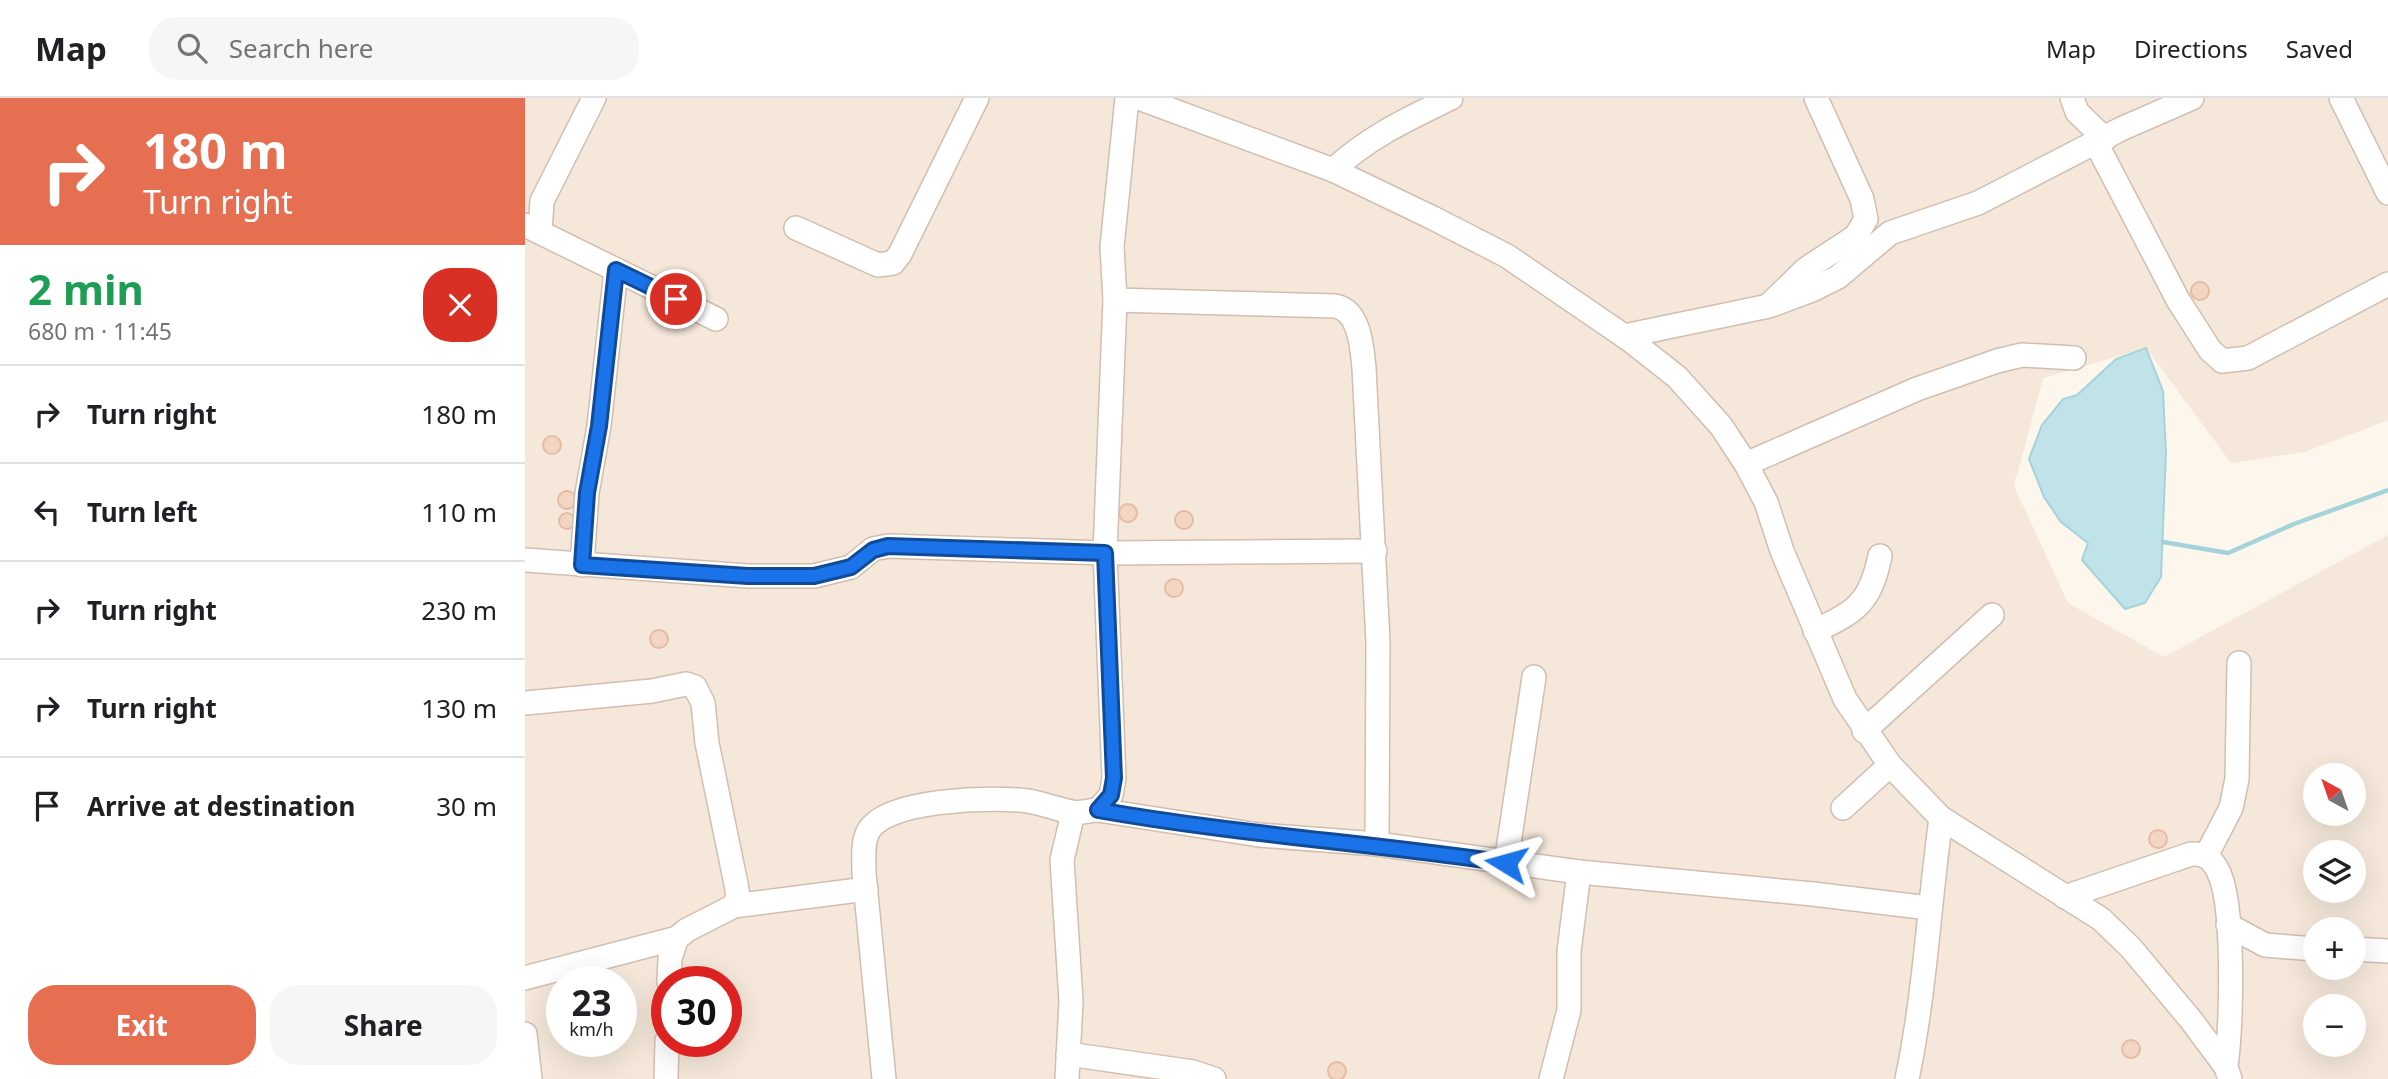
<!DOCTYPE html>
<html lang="en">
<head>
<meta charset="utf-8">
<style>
  body { margin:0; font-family:"Noto Sans",sans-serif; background:#f6f6f6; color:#202124; height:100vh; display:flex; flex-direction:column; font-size:26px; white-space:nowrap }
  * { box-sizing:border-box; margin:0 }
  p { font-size:23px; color:#757577 }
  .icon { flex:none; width:38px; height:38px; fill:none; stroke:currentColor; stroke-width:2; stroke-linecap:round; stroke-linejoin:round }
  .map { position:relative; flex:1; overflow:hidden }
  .sheet { display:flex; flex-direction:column; background:#fff; width:525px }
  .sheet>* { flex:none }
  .top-card { background:#e76f51; color:#fff; overflow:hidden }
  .needle { width:46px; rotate:320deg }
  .controls { position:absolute; left:1778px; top:665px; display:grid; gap:14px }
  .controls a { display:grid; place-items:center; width:63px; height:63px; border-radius:50%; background:#fff; box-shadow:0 7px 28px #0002; font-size:35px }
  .speed { position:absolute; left:21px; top:868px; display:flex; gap:14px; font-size:35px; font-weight:700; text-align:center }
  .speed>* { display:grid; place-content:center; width:91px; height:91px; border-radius:50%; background:#fff; box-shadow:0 7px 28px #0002; line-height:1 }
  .speed small { font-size:18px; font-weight:400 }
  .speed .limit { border:10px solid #d22; background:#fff; color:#111 }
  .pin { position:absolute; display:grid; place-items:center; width:60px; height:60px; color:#fff; margin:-30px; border:4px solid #fff; border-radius:50%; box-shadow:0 2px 7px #0007 }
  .me { position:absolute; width:77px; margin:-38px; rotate:278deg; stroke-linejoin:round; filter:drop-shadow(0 0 5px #0008) }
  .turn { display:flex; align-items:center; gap:24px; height:147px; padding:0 28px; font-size:32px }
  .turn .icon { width:91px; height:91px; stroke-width:2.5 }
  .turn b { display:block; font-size:49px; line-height:60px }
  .round { display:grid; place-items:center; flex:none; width:74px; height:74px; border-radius:28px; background:#f6f6f6 }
  .headline { display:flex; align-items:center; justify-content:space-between; height:119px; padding:0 28px }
  h1 { font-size:42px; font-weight:700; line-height:52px; color:#1e9e55 }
  .action { display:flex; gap:14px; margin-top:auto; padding:14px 28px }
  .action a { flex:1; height:80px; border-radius:28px; background:#e76f51; color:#fff; font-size:28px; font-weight:700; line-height:80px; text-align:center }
  .action a+a { background:#f6f6f6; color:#202124 }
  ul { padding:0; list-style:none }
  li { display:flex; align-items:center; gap:21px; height:98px; padding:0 28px; border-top:2px solid #e0e0e0 }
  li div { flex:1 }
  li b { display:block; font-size:26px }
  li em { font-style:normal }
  header { display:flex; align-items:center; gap:42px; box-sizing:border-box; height:98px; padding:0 35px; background:#fff; border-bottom:2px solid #e0e0e0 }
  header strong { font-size:33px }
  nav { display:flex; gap:38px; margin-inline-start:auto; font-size:24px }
  .search { width:490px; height:63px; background:#f6f6f6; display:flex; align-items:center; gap:18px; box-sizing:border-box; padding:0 24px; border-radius:28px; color:#757577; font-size:26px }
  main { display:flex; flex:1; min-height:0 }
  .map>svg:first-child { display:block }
  .residential { fill:#f5e8da; fill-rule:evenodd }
  .water { fill:#bfe3e8; stroke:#a5d3da; stroke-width:2 }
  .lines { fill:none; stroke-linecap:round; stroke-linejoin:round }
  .stream { stroke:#a5d3da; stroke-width:4.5 }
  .building { fill:#f3d5c3; stroke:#e6bba3; stroke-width:2 }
  .minor-casing { stroke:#d1beb0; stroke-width:26 }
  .minor { stroke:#fff; stroke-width:23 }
  .route-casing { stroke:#114b97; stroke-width:18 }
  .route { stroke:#1a73e8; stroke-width:12 }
</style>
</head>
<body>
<header>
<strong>Map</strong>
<div class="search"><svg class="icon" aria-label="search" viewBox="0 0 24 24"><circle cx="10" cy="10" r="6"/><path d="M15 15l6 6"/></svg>Search here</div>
<nav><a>Map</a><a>Directions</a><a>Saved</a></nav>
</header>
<main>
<section class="sheet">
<div class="top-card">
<div class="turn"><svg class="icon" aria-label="right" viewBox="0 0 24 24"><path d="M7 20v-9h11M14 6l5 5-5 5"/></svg><div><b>180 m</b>Turn right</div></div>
</div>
<div class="headline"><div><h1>2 min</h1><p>680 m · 11:45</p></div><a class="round" style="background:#d93025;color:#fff"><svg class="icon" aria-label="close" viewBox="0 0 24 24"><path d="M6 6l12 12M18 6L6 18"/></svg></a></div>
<ul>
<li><svg class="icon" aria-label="right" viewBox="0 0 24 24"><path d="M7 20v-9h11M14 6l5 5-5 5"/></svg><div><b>Turn right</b></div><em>180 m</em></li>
<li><svg class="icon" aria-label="left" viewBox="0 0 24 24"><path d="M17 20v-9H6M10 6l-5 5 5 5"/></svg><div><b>Turn left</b></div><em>110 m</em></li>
<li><svg class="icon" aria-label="right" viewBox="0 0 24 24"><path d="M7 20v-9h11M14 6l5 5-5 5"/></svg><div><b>Turn right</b></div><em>230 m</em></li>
<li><svg class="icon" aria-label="right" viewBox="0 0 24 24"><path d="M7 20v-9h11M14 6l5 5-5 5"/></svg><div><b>Turn right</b></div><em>130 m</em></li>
<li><svg class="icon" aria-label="arrive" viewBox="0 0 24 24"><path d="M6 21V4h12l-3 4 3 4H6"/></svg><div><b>Arrive at destination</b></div><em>30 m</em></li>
</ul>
<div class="action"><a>Exit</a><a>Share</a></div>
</section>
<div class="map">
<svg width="1863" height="981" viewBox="0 0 1863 981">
  <rect width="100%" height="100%" fill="#fdf6ec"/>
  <path class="residential" d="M 0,0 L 1863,0 L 1863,322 L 1780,354 L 1706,365 L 1621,250 L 1518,280 L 1489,388 L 1543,505 L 1639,559 L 1863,437 L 1863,981 L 0,981 ZM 1790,677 L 1829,677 L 1829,716 L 1790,716 ZM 1790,754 L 1829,754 L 1829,793 L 1790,793 ZM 1790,831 L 1829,831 L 1829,870 L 1790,870 ZM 37,884 L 96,884 L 96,943 L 37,943 ZM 142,884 L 201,884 L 201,943 L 142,943 ZM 1790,908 L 1829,908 L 1829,947 L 1790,947 Z"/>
  <polygon class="water" points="1621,250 1638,293 1641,355 1636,479 1620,505 1600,511 1557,462 1563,445 1536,424 1519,399 1504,361 1517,327 1538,301 1552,297 1591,261"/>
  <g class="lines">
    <polyline class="stream" points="1638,444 1703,455 1769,426 1863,392"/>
  </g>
  <g class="building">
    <circle cx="1675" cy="193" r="9"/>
    <circle cx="27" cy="347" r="9"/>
    <circle cx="42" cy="402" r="9"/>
    <circle cx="603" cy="415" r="9"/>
    <circle cx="659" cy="422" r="9"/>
    <circle cx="42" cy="423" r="8"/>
    <circle cx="649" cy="490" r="9"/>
    <circle cx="134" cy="541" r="9"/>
    <circle cx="1633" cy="741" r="9"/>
    <circle cx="1606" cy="951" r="9"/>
    <circle cx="812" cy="973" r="9"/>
  </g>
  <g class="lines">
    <g class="minor-casing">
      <g id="minor">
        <polyline points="614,0 808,72 908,120 982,158 1105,242 1152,279 1196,328 1221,366 1241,404 1257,453 1320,601 1365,667 1416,720 1576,821 1606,850 1666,922 1701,969 1705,981"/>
        <polyline points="1547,0 1552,14 1580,41"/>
        <polyline points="1816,0 1863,95"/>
        <polyline points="1571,45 1653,202 1685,252 1697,263 1723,260 1863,186"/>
        <path d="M 808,72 C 845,38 881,22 926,0"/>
        <polyline points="0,127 191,221"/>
        <polyline points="271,130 353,167 368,165 375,156 452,0"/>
        <polyline points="15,134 17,103 69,0"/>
        <path d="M 590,202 L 810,208 C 835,212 837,250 839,270 L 853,544 L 852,746"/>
        <polyline points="1246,205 1281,171 1331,138 1341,121 1337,101 1291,0"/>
        <polyline points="1099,238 1244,208 1287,192 1313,179 1365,135 1453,105 1596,31 1667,0"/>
        <polyline points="1221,366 1392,291 1472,263 1497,257 1549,260"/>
        <polyline points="0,462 223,478 289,478 326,469 348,451 363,448 580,455 850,453"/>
        <polyline points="57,467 62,395 74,328 91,172"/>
        <path d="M 1290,533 C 1332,513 1345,505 1355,458"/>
        <polyline points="0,605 127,593 161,586 170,589 178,605 182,645 211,786 213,798 209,808"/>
        <polyline points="1339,633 1467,517"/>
        <polyline points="1318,710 1365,667"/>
        <polyline points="573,712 586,697 589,680 580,455 590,202 587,149 602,0"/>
        <polyline points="1681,758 1706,710 1712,681 1714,565"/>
        <polyline points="981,765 1009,579"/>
        <path d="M 1540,799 L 1666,756 C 1679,755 1686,760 1692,771 C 1711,803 1706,929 1701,969"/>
        <polyline points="1703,827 1740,847 1790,851"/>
        <polyline points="1829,851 1863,853"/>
        <polyline points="0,880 152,840"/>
        <polyline points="144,884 145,860 152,840 162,832 209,808 341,791"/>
        <polyline points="0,936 5,981"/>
        <polyline points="543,956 668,974 689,981"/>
        <polyline points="141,981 142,943"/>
        <path d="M 359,981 L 339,775 C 339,761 337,744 344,732 C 364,701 460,700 494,702 C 513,703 529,711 547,714 C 555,716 565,712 573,712 L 734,737 L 852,746 L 1054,774 L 1288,796 L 1404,810"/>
        <polyline points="542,981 546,903 537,762 548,715"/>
        <polyline points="1026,981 1044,912 1044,853 1054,774"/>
        <path d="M 1382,981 C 1400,896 1404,807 1416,720"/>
      </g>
    </g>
    <use href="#minor" class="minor"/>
  </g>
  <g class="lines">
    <g class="route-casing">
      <path id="route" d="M 151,201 L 91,172 L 74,328 L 62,395 L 57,467 L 223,478 L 289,478 L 326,469 L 348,452 L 363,448 L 580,455 L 589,680 L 586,697 L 573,712 C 709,736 845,745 981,765"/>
    </g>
    <use href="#route" class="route"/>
  </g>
</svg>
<div class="controls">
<a><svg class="needle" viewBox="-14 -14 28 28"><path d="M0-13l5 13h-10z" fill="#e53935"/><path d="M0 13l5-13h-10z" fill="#757577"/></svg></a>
<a><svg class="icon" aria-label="layers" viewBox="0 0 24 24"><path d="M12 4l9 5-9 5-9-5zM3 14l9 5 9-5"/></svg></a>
<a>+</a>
<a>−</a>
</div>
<div class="speed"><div>23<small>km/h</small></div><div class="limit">30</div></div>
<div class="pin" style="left:151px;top:201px;background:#d93025"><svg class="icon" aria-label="arrive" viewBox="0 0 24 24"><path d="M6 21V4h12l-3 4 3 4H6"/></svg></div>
<svg class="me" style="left:981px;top:765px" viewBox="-20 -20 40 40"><path d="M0-17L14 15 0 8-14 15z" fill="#1a73e8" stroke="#fff" stroke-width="4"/></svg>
</div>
</main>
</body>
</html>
